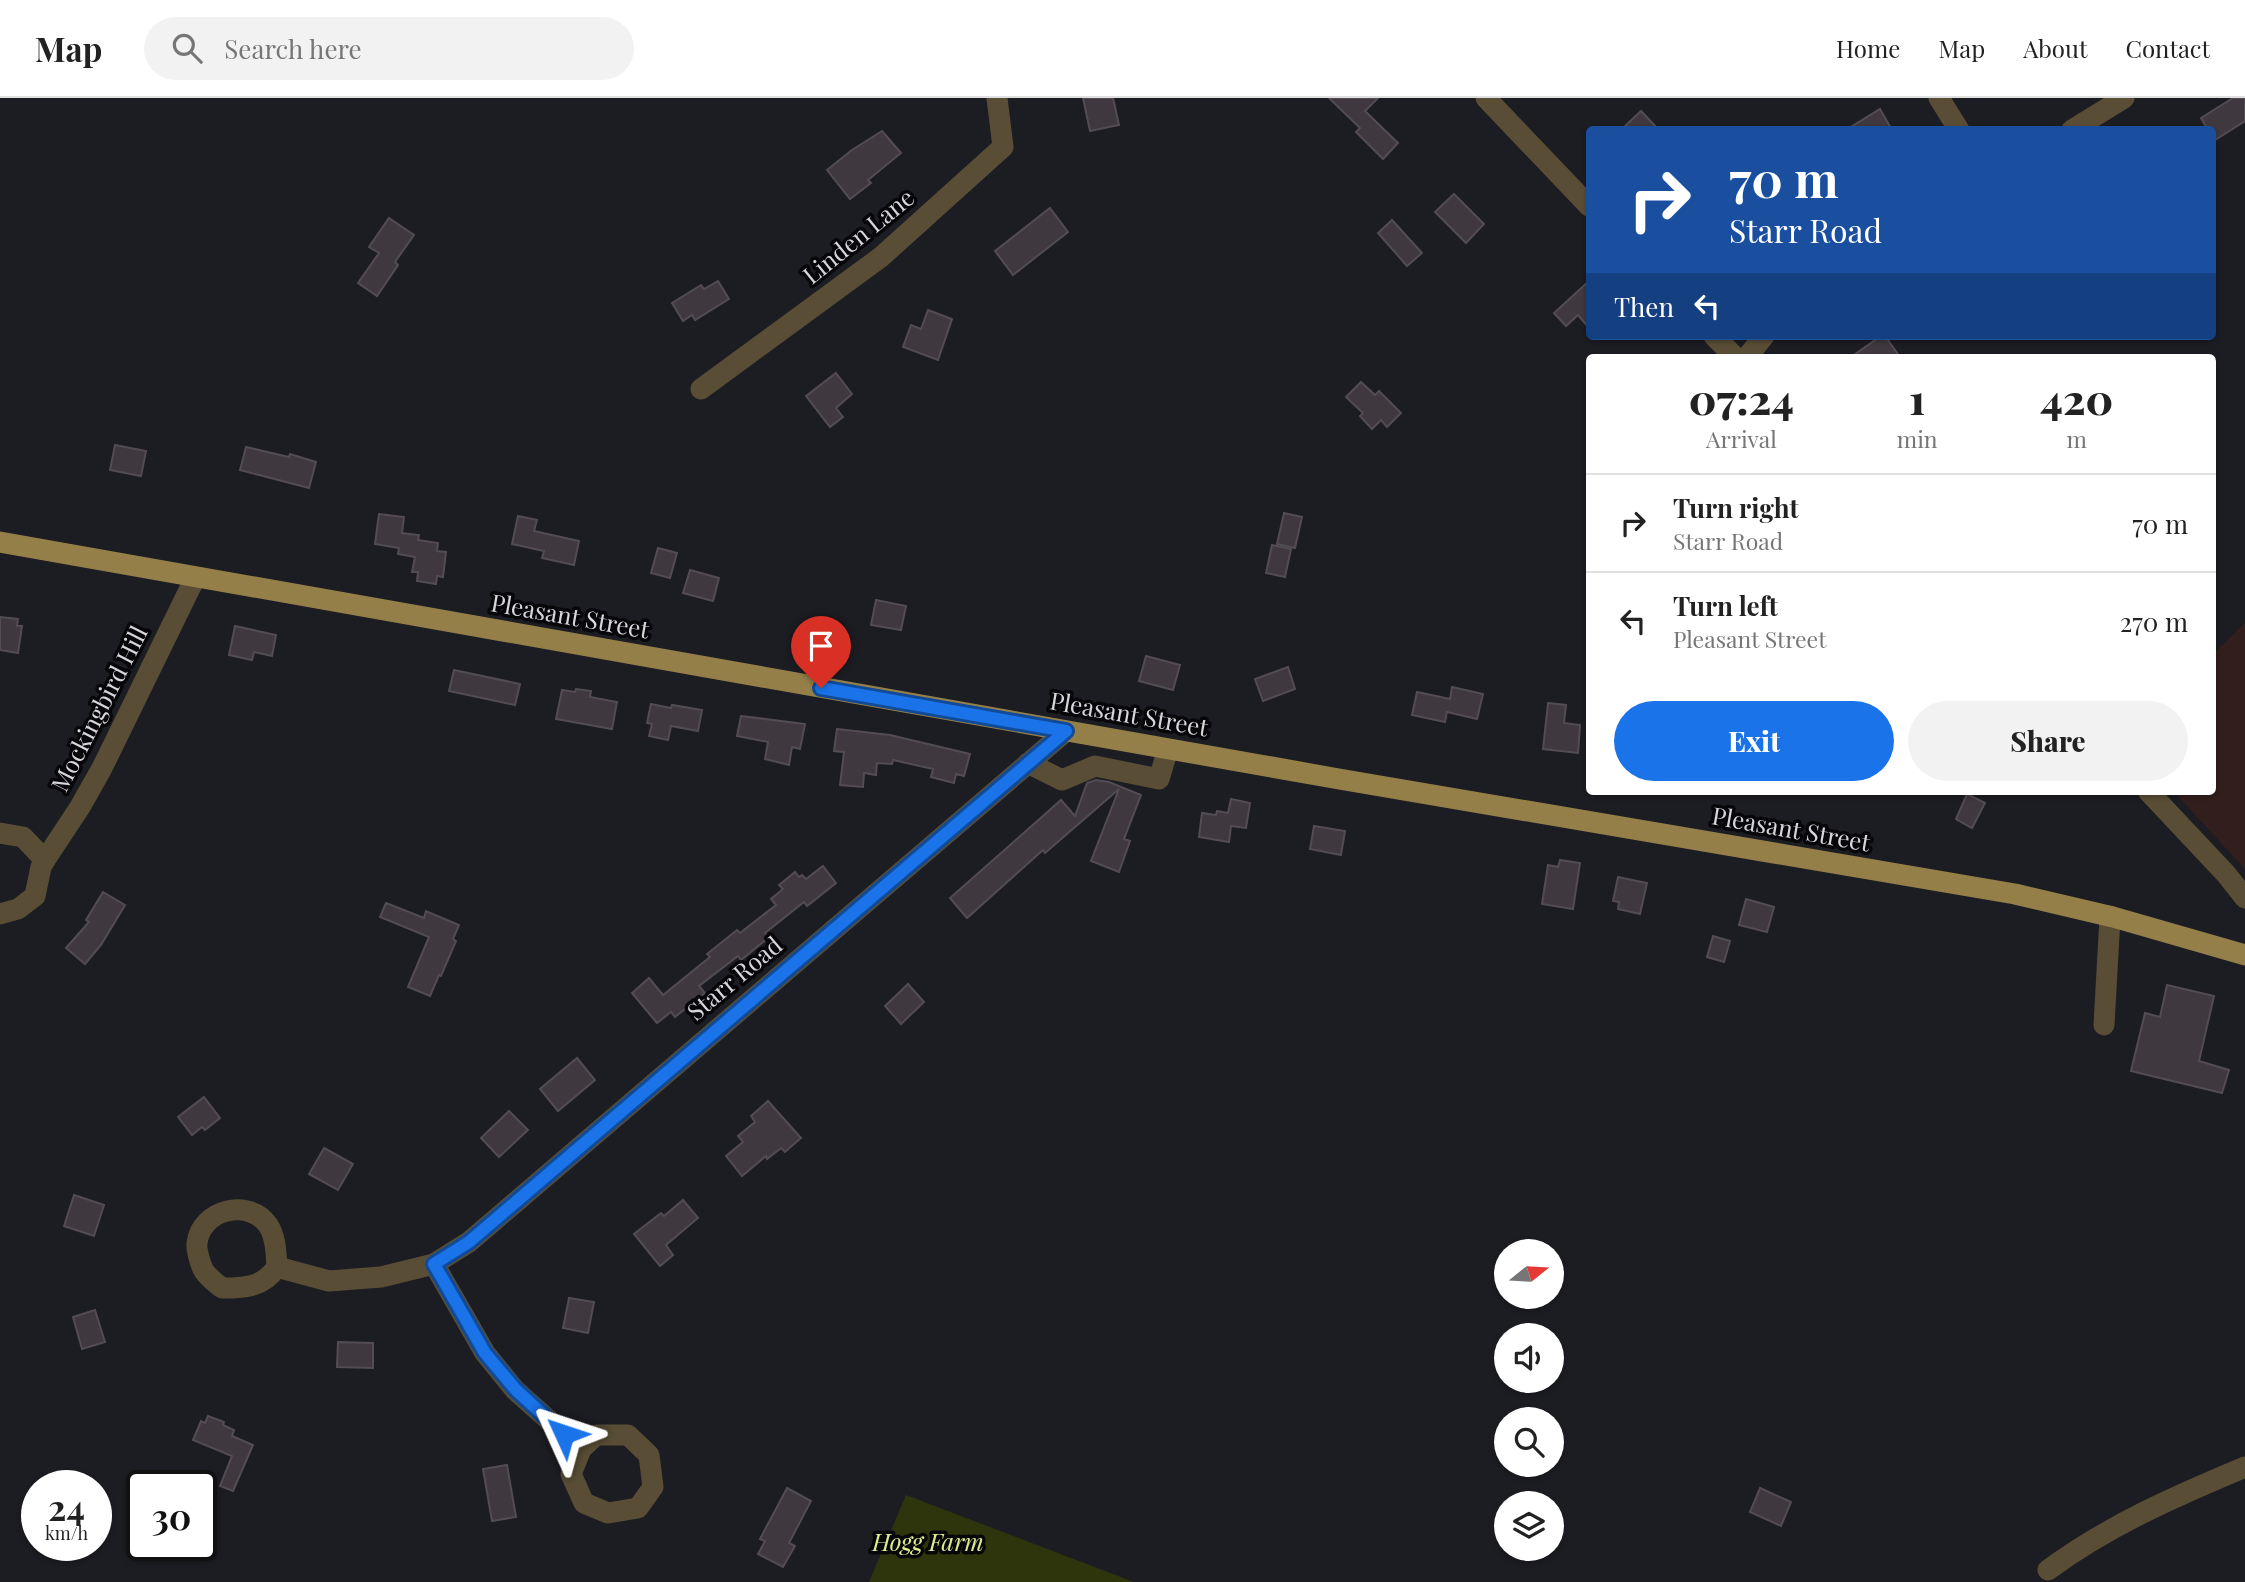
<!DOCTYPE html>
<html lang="en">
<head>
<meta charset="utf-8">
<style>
  body { margin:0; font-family:"Playfair Display",serif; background:#f2f2f2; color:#222; height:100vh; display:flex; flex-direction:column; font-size:26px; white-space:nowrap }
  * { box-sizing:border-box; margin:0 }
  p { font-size:23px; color:#767676 }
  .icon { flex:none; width:38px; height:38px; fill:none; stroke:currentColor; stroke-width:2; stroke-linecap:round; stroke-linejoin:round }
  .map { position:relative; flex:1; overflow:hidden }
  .drawer { position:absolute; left:1586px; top:256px; width:630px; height:441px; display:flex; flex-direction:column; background:#fff; border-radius:7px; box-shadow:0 2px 5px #0004 }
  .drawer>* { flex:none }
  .guide { position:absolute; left:1586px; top:28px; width:630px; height:214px; border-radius:7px; box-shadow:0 2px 5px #0004; background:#1a4fa0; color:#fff; overflow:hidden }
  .needle { width:46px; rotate:72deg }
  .controls { position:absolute; left:1494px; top:1141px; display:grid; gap:14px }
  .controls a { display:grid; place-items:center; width:70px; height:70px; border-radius:50%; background:#fff; box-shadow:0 2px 5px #0004; font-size:35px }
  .speed { position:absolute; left:21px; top:1372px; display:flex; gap:14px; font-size:35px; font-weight:700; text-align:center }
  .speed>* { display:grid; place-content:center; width:91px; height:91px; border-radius:50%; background:#fff; box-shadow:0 2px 5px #0004; line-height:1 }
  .speed small { font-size:18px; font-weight:400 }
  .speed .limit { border:4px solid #111; border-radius:10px; background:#fff; color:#111 }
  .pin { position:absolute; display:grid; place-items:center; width:60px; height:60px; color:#fff; margin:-72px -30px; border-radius:50% 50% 50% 0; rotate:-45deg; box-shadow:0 0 7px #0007 }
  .pin .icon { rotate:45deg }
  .me { position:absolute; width:77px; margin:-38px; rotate:312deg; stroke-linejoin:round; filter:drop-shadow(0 0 5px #0008) }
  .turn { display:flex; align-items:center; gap:24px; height:147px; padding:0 28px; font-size:32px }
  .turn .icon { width:91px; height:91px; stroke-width:2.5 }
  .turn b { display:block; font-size:49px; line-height:60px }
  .then { display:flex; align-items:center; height:66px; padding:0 28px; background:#0003; gap:14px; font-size:26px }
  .eta { display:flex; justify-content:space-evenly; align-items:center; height:119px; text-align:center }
  .eta b { font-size:42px; font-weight:800; line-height:49px }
  .button { display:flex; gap:14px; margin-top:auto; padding:14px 28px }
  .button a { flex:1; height:80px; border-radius:42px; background:#1a73e8; color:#fff; font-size:28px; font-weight:800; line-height:80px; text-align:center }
  .button a+a { background:#f2f2f2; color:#222 }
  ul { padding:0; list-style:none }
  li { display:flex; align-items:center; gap:21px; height:98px; padding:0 28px; border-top:2px solid #e0e0e0 }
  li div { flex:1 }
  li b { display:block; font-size:26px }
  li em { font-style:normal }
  header { display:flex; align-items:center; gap:42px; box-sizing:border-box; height:98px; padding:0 35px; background:#fff; border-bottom:2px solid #e0e0e0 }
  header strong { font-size:33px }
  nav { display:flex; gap:38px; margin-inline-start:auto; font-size:24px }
  .search { width:490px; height:63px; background:#f2f2f2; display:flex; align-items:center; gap:18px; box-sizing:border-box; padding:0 24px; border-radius:38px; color:#767676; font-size:26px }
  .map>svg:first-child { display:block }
  .education { fill:#311e1d }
  .green { fill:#2e340c }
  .building { fill:#3f383e; stroke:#534c53; stroke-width:2 }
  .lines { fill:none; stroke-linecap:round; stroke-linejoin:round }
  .minor { stroke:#594e35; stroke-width:21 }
  .major { stroke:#957f49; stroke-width:21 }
  .route-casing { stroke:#114b97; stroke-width:18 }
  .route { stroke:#1a73e8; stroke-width:12 }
  .labels { text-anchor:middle; stroke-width:7; stroke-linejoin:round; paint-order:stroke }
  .street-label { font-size:24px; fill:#d6d6db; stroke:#07070a }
  .park-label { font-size:24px; font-style:italic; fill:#dced8e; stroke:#07070a }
</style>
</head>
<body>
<header>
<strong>Map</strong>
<div class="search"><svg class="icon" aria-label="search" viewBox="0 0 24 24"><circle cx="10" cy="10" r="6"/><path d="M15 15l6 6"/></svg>Search here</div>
<nav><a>Home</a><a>Map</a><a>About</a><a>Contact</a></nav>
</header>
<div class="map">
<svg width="2245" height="1484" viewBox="0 0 2245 1484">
  <rect width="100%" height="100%" fill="#1c1c23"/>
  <polygon class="education" points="2245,525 2245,771 2173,693 2212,693 2212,557"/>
  <polygon class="green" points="906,1397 1134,1484 869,1484"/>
  <g class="building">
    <polygon points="1083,0 1113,0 1119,27 1090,33"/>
    <polygon points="1329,0 1378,0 1365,13 1398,45 1383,61 1356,34 1360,30"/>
    <polygon points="2233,0 2245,0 2245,23 2212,44 2212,32 2208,32 2201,20"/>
    <polygon points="1880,11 1892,32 1846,32"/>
    <polygon points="1641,13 1659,32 1621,32"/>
    <polygon points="882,33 901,55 868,82 871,85 850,101 827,72 852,52"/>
    <polygon points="1454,96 1484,126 1466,145 1435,114"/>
    <polygon points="1050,110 1068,134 1013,177 995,153"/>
    <polygon points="389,120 414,137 395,164 398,167 377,198 358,185 379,155 369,149"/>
    <polygon points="1392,122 1422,155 1407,168 1378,135"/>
    <polygon points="718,183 729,201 695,222 692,217 683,223 672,205 701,187 704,191"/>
    <polygon points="1589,183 1589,230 1578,217 1566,228 1554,215"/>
    <polygon points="928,212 952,221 938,262 903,249 911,227 921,231"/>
    <polygon points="1881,238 1885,238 1900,259 1851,259"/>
    <polygon points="836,275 852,296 836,310 843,319 830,329 806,298"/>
    <polygon points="1361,284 1375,297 1379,293 1401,315 1387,329 1381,322 1372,331 1360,318 1363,315 1346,299"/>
    <polygon points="115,347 146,353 141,378 110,372"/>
    <polygon points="246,349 289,359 290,356 316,364 309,390 240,372"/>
    <polygon points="1284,415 1302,419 1295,450 1277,446"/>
    <polygon points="379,416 404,419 402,435 419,437 418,442 438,445 437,453 446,454 443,479 437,478 436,486 417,483 418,474 412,474 415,459 398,456 399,450 375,446"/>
    <polygon points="518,418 537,422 534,433 579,443 574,467 542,460 544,453 512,446"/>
    <polygon points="1272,447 1291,451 1285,479 1266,475"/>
    <polygon points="658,450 677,455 670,480 651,475"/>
    <polygon points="690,472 719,480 713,503 683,495"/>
    <polygon points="876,502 906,508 901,532 871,527"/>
    <polygon points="0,519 18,521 17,528 22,528 18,555 0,552"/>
    <polygon points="235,528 276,537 272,558 254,554 252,562 229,557"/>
    <polygon points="1146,558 1180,567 1173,592 1139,583"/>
    <polygon points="1288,569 1295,591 1263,603 1255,581"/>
    <polygon points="454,572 520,586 515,607 449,593"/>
    <polygon points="1452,589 1483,596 1477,621 1447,614 1447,613 1445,624 1412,617 1417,594 1450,601"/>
    <polygon points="576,591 591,593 590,599 617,604 612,631 556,621 562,592 575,594"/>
    <polygon points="1548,605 1566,607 1564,625 1580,627 1578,655 1543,651"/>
    <polygon points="651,606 671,610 672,607 702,612 698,633 671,628 668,642 649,638 652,626 647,625"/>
    <polygon points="741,618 805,626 800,651 792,649 789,667 765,661 768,644 737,638"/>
    <polygon points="837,631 890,637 970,656 964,678 956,676 954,685 931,679 933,671 893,662 892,666 877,665 876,677 864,675 863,689 840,687 844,654 834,653"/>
    <polygon points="1096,682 1109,684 1141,697 1124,741 1130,743 1119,774 1091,763 1119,691 1045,755 1043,752 967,820 950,800 1061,702 1075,718 1087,685"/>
    <polygon points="1967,696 1985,705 1972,730 1956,721"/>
    <polygon points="1231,701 1250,705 1246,730 1231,728 1229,744 1199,739 1202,715 1216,717 1217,713 1228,715"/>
    <polygon points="1314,728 1345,733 1341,757 1310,751"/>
    <polygon points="1560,762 1580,765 1573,811 1542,806 1548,767 1558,769"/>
    <polygon points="823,768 836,785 807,808 804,804 765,835 768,840 741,862 738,858 699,888 705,895 675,919 671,914 657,925 632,895 649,880 663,897 710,859 707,856 737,832 740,835 776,807 771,801 783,791 779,787 795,774 799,779 802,777 806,781"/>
    <polygon points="1618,779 1647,785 1640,816 1618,811 1619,804 1613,803"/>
    <polygon points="103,794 125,807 101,847 85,866 66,850 89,824 86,822"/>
    <polygon points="1746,801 1774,809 1767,834 1739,827"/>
    <polygon points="386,805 424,820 426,813 459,827 453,841 456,843 441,878 439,877 430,898 408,889 429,839 380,819"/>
    <polygon points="1713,838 1730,843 1724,864 1707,859"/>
    <polygon points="908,886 924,904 901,926 885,908"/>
    <polygon points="2167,887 2214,898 2199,963 2229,972 2222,995 2131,973 2145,915 2160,919"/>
    <polygon points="577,960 595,982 558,1013 540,991"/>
    <polygon points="204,999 220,1020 205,1032 202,1029 192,1037 178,1019"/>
    <polygon points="768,1003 801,1040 785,1054 781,1050 767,1061 766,1058 742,1078 726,1058 743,1044 738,1038 755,1024 751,1018"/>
    <polygon points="509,1013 528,1032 499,1059 481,1040"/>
    <polygon points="324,1050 353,1066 338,1092 309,1076"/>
    <polygon points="74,1097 104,1107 94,1138 64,1128"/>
    <polygon points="683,1102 698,1120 666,1147 673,1157 660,1168 634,1136 661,1115 664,1118"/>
    <polygon points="569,1200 594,1204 588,1235 563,1230"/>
    <polygon points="95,1212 105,1244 82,1251 73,1219"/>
    <polygon points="338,1244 373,1245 373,1270 337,1269"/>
    <polygon points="208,1318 224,1324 223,1327 234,1332 232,1338 253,1347 233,1393 220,1388 232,1358 193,1342 201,1323 205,1325"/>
    <polygon points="507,1367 516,1419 492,1423 483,1371"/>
    <polygon points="787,1390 811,1403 789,1445 795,1448 783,1469 758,1456 765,1443 760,1441"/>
    <polygon points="1760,1390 1791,1404 1781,1428 1750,1414"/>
  </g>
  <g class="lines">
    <g class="minor">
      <polyline points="1486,0 1589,108"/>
      <polyline points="1939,0 1959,32"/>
      <polyline points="2072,32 2124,0"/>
      <polyline points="1714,238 1735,259"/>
      <polyline points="1747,259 1764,238"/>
      <polyline points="701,291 881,159 1003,49 997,0"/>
      <polyline points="1028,665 1062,682 1095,668 1159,681 1168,651"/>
      <polyline points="2148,693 2226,776 2245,800"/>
      <polyline points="0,735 23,739 45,762 41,769 35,798 18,811 0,816"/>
      <polyline points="45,762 80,709 102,670 195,480"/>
      <polyline points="2104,927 2110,819"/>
      <polyline points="434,1166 469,1144 1066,633"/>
      <path d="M 277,1169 C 263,1189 246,1190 222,1190 C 216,1185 206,1178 203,1171 C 200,1165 196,1151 197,1145 C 201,1111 249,1100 268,1127 C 276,1139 276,1155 277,1169 L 329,1183 L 381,1179 L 434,1166 L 485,1255 L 515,1292 L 581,1351 L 596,1337 L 628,1337 L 649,1357 L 653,1389 L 638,1410 L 608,1415 L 584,1405 L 571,1376 L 581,1351"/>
      <path d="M 2048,1472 C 2109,1427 2176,1398 2245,1369"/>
    </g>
    <polyline class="major" points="0,444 1339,681 2015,796 2113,819 2245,857"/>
  </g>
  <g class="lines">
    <g class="route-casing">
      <polyline id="route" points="564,1336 516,1292 485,1255 434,1166 469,1144 1066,633 821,590"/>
    </g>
    <use href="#route" class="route"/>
  </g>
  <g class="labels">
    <g class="street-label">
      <text transform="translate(859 139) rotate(-39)" y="8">Linden Lane</text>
      <text transform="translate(570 519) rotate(10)" y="8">Pleasant Street</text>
      <text transform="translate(100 611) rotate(-63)" y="8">Mockingbird Hill</text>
      <text transform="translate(1129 617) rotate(10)" y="8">Pleasant Street</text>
      <text transform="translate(1791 732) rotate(10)" y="8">Pleasant Street</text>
      <text transform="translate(735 881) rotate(-40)" y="8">Starr Road</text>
    </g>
    <g class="park-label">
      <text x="928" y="1453">Hogg Farm</text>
    </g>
  </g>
</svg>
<div class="controls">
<a><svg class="needle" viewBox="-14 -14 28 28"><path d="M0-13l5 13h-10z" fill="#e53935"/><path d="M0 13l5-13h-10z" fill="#767676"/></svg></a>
<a><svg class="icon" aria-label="sound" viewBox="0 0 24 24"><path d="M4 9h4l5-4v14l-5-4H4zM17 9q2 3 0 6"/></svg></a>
<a><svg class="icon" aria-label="search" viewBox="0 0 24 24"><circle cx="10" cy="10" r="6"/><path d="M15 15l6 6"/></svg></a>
<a><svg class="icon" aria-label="layers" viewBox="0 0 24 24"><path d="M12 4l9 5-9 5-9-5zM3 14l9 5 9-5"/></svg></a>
</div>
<div class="speed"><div>24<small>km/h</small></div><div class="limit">30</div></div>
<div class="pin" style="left:821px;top:590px;background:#d93025"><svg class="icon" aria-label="arrive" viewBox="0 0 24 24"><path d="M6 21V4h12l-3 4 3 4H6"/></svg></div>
<svg class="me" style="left:564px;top:1336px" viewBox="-20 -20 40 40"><path d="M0-17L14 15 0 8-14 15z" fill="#1a73e8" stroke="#fff" stroke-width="4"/></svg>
<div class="guide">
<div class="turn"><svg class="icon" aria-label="right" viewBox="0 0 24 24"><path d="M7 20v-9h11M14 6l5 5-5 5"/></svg><div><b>70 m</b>Starr Road</div></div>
<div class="then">Then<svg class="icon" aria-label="left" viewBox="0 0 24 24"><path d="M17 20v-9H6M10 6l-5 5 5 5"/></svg></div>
</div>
<section class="drawer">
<div class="eta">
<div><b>07:24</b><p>Arrival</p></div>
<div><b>1</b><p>min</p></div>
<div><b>420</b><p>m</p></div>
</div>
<ul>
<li><svg class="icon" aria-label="right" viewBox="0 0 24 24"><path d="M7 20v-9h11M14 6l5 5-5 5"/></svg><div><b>Turn right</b><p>Starr Road</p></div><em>70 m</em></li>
<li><svg class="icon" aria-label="left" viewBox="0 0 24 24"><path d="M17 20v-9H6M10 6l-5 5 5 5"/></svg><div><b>Turn left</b><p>Pleasant Street</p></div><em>270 m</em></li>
</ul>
<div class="button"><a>Exit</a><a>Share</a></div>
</section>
</div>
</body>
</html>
